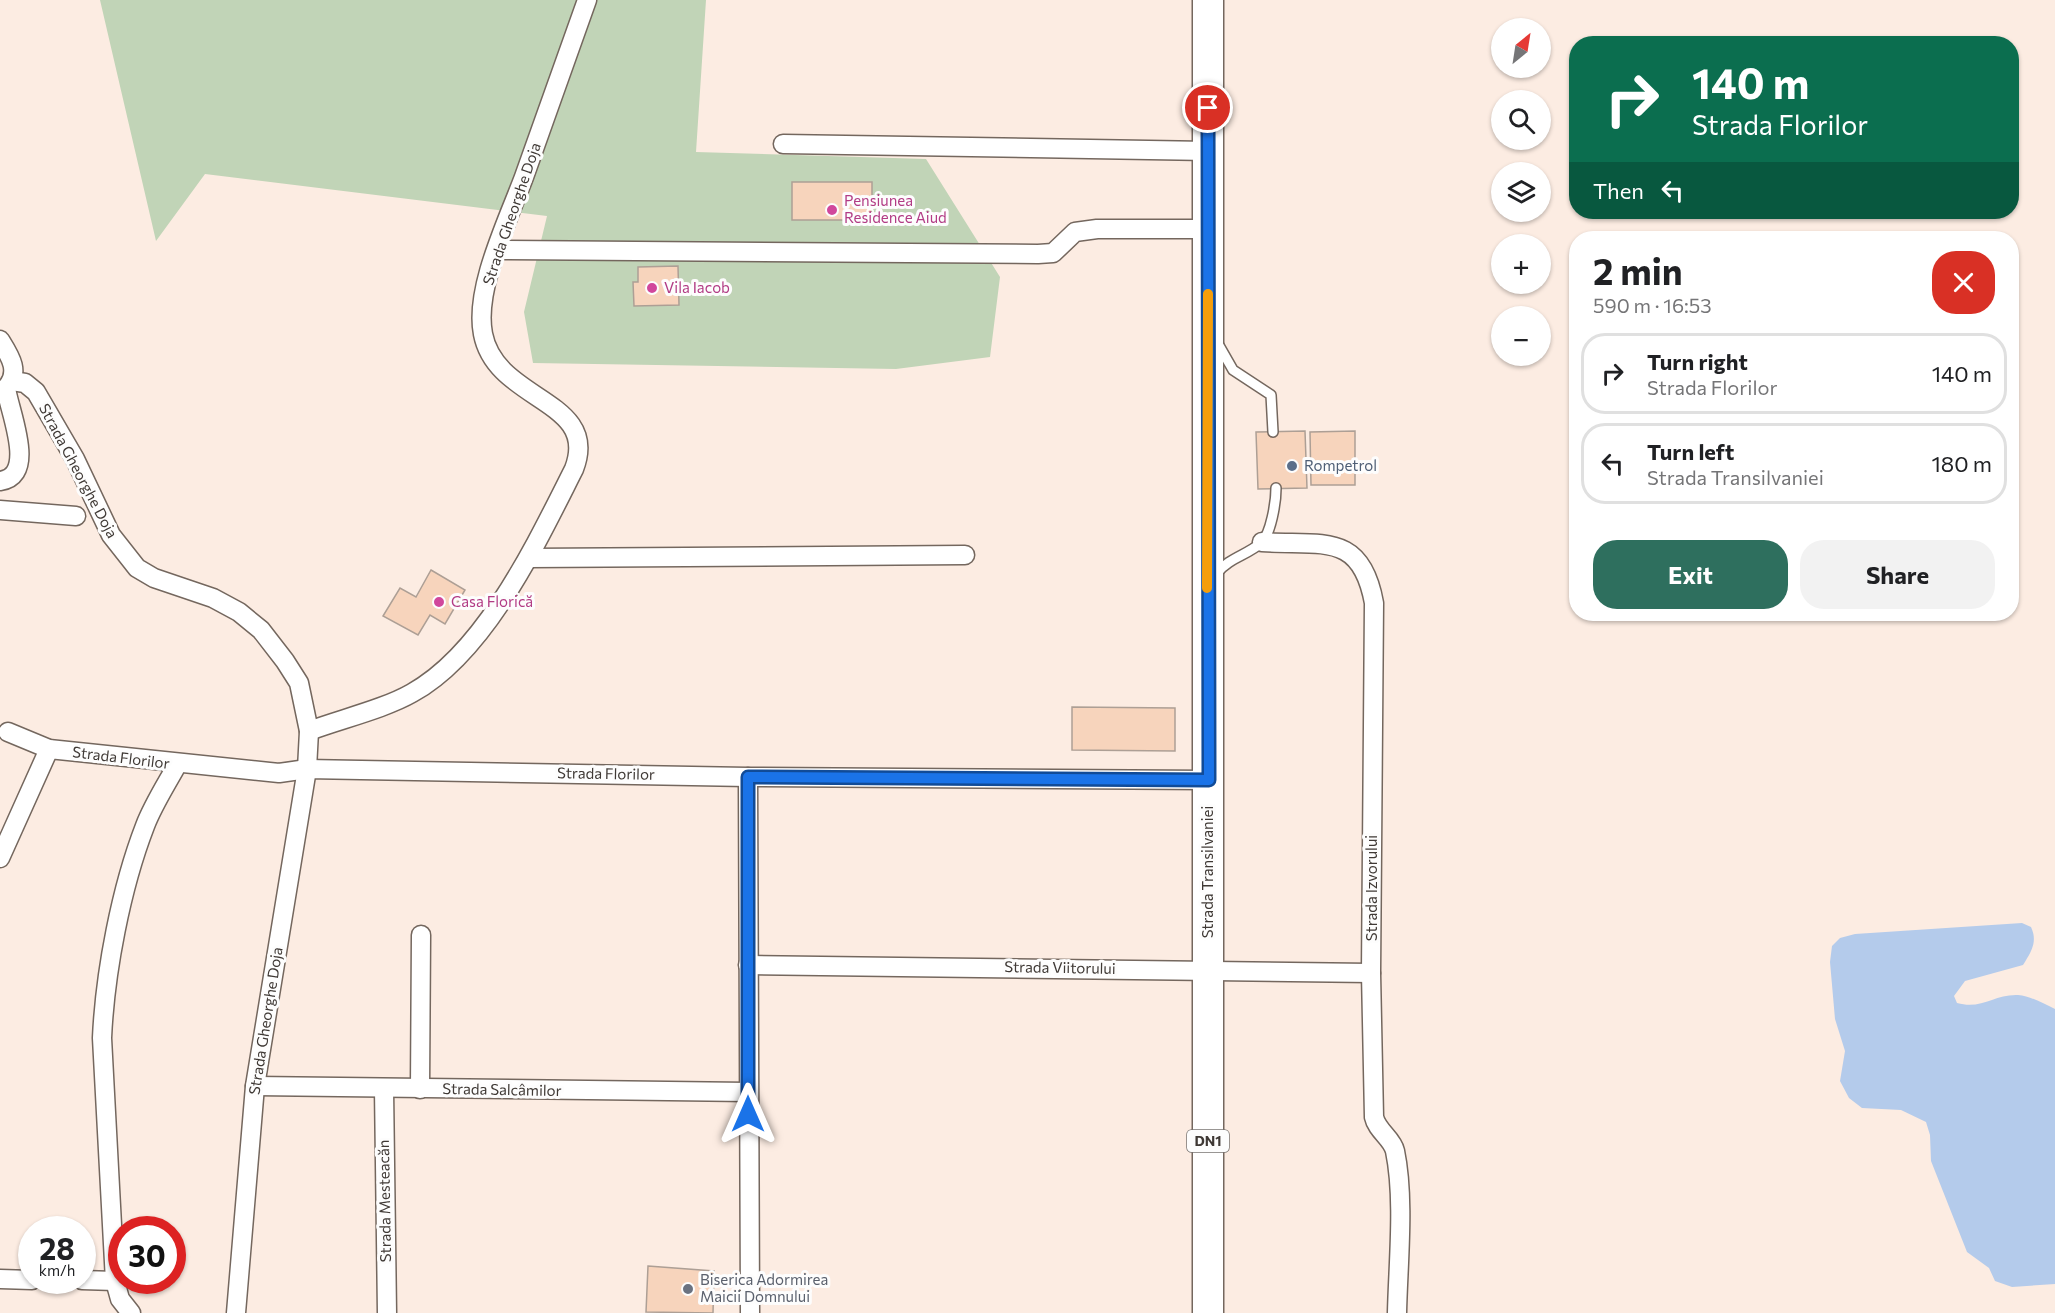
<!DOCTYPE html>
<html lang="en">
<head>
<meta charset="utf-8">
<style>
  body { margin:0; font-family:Commissioner,sans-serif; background:#f2f2f2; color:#202124; height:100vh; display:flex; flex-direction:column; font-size:22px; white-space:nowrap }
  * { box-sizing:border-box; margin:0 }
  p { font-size:20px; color:#757577 }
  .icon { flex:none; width:33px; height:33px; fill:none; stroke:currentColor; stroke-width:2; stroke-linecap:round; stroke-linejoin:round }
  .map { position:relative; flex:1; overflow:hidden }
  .drawer { position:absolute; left:1569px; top:231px; width:450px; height:390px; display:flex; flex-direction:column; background:#fff; border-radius:24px; box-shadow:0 2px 4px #0004 }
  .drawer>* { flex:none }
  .banner { position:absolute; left:1569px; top:36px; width:450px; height:183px; border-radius:24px; box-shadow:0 2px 4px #0004; background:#0b6e4f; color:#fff; overflow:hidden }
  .needle { width:39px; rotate:30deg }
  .tools { position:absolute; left:1491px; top:18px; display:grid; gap:12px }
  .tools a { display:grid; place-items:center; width:60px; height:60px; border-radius:50%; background:#fff; box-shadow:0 2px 4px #0004; font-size:30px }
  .speed { position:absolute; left:18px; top:1216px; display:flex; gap:12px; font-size:30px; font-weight:700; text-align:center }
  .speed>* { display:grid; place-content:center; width:78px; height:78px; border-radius:50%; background:#fff; box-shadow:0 2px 4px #0004; line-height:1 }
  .speed small { font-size:15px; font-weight:400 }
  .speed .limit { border:9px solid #d22; background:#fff; color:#111 }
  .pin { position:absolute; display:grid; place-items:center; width:51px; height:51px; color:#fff; margin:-26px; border:3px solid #fff; border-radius:50%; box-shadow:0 2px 6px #0007 }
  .me { position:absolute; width:66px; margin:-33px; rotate:0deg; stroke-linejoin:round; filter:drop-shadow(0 0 4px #0008) }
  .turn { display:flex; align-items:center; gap:21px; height:126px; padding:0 24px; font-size:27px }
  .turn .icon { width:78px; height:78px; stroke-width:2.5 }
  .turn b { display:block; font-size:42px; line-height:51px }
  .then { display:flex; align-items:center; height:57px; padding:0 24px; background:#0003; gap:12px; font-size:22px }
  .round { display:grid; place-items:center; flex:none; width:63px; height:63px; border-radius:24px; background:#f2f2f2 }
  .overview { display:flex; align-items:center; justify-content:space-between; height:102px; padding:0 24px }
  h1 { font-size:36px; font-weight:700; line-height:45px }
  .cta { display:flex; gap:12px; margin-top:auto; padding:12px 24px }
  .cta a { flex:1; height:69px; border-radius:24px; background:#2e6f5e; color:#fff; font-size:24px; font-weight:700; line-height:69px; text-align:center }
  .cta a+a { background:#f2f2f2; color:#202124 }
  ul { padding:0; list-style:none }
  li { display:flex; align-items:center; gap:18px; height:81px; margin:0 12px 9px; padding:0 12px; border:3px solid #e0e0e0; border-radius:24px }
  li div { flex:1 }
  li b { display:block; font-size:22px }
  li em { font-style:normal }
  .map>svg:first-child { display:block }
  .green { fill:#c1d4b7 }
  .water { fill:#b4cbeb }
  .building { fill:#f7d4bc; stroke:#ad9f95; stroke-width:1.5 }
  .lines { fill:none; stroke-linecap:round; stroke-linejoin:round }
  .lane-casing { stroke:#74675e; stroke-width:12 }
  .street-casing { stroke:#74675e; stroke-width:21 }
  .primary-casing { stroke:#74675e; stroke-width:33 }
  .lane { stroke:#fff; stroke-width:9 }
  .street { stroke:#fff; stroke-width:18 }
  .primary { stroke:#fff; stroke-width:30 }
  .route-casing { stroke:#114b97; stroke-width:15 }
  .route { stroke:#1a73e8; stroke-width:10 }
  .slow { stroke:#f59e0b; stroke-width:10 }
  .hotel-dot { fill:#d1479c; stroke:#fdfdfd; stroke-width:2 }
  .service-dot { fill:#5c6f8a; stroke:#fdfdfd; stroke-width:2 }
  .worship-dot { fill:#6b7280; stroke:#fdfdfd; stroke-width:2 }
  .labels { text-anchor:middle; stroke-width:6; stroke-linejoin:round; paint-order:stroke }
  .shield { fill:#fdfdfd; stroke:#787471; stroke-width:1.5 }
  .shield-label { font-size:14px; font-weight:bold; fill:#3f3935 }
  .hotel-label { font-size:15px; fill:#b23c85; stroke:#fdfdfd; text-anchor:start }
  .street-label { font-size:15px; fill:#3f3935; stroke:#fdfdfd }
  .service-label { font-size:15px; fill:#4e5e75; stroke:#fdfdfd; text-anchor:start }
  .worship-label { font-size:15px; fill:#5b616d; stroke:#fdfdfd; text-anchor:start }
</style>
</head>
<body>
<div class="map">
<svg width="2055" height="1313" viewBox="0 0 2055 1313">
  <rect width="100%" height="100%" fill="#fcece2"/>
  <polygon class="green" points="100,0 706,0 696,152 926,159 1000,277 990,357 896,369 533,363 524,312 547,216 205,174 156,241"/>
  <path class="water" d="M 2022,923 L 2031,927 C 2038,942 2031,952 2023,965 L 1965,981 L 1954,996 L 1957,1003 C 1982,1010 1994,994 2018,995 C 2031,996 2044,1004 2055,1009 L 2055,1284 L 2012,1287 L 1995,1281 L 1989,1268 L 1967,1252 L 1931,1161 L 1930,1135 L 1926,1122 L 1901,1110 L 1862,1108 L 1849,1098 L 1840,1081 L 1845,1051 L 1835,1019 L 1830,962 L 1832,946 L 1840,938 L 1855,934 Z"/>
  <g class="building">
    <rect x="792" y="182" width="80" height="38"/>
    <polygon points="678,266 679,305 634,306 633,282 638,282 638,267"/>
    <polygon points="1305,431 1307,488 1258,489 1256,432"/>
    <polygon points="1355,431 1355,485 1311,485 1310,432"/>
    <polygon points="431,570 465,590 445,624 430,615 418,635 383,616 400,588 416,597"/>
    <polygon points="1072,707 1175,708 1175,751 1072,750"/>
    <polygon points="648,1266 714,1271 713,1313 646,1312"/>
  </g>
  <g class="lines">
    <g class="lane-casing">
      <g id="lane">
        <polyline points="1217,342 1233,370 1271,395 1273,432"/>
        <path d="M 1217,573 C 1229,558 1247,555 1261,543 C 1271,534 1276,502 1276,488"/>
      </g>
    </g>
    <g class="street-casing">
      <g id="street">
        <polyline points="783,144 1208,151"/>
        <polyline points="497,250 1038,254 1053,253 1075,232 1097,229 1208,229"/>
        <path d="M 0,340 C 10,356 21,372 6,388 C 9,411 38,476 0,481"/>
        <polyline points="12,381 25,383 36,392 75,459 111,535 137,568 154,578 213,598 239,612 261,630 285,661 299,683 309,731 307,769 255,1086 236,1313"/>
        <polyline points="0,510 76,516"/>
        <path d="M 1262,542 C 1322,546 1361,531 1374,603 L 1371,973 L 1374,1117 C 1377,1131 1392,1138 1395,1151 C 1405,1199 1398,1264 1397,1313"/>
        <polyline points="529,558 965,555"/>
        <path d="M 309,731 C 341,719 384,709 412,693 C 486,652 537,542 574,469 C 601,399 496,402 483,334 C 474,289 508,220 524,177 C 545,118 566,59 587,0"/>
        <polyline points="8,732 49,749 279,773 307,769 748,777 1208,780"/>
        <polyline points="748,777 750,1313"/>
        <polyline points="0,858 49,749"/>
        <polyline points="748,965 1371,973"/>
        <polyline points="255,1086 748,1092"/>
        <polyline points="384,1089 387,1313"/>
        <polyline points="420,1089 421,935"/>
        <polyline points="0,1279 32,1280"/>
        <polyline points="82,1280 115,1281"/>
        <path d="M 131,1313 L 120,1299 L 115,1281 L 102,1038 C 105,972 121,888 145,826 C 153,805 166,785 177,765"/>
      </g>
    </g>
    <g class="primary-casing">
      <polyline id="primary" points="1208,1313 1208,0"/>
    </g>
    <use href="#lane" class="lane"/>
    <use href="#street" class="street"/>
    <use href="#primary" class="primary"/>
  </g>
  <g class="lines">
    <g class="route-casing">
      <polyline id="route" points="748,1114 748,777 1209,780 1208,108"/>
    </g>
    <use href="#route" class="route"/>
    <polyline class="slow" points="1207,588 1208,294"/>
  </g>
  <g class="hotel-dot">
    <circle cx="832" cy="210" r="6"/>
    <circle cx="652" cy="288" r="6"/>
    <circle cx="439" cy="602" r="6"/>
  </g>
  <circle class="service-dot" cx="1292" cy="466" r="6"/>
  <circle class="worship-dot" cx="688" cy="1289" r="6"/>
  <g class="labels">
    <rect class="shield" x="1187" y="1130" width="42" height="22" rx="4.5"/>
    <g class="shield-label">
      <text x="1208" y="1146">DN1</text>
    </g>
    <g class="hotel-label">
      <text x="844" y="206">Pensiunea<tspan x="844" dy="17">Residence Aiud</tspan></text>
      <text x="664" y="293">Vila Iacob</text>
      <text x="451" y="607">Casa Florică</text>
    </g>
    <g class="street-label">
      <text transform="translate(512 214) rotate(-71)" y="5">Strada Gheorghe Doja</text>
      <text transform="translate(78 471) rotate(62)" y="5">Strada Gheorghe Doja</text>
      <text transform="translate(121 758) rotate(7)" y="5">Strada Florilor</text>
      <text transform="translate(606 774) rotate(1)" y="5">Strada Florilor</text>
      <text transform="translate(1208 872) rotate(-90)" y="5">Strada Transilvaniei</text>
      <text transform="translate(1372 888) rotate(-90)" y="5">Strada Izvorului</text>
      <text transform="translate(1060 968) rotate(1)" y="5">Strada Viitorului</text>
      <text transform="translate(266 1021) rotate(-81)" y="5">Strada Gheorghe Doja</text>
      <text transform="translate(502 1090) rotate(1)" y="5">Strada Salcâmilor</text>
      <text transform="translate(385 1201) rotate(-91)" y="5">Strada Mesteacăn</text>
    </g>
    <g class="service-label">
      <text x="1304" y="471">Rompetrol</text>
    </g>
    <g class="worship-label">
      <text x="700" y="1285">Biserica Adormirea<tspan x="700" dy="17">Maicii Domnului</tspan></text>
    </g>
  </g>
</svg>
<div class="tools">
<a><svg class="needle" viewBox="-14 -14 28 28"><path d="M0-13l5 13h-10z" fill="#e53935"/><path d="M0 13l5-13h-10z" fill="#757577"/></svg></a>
<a><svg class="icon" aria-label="search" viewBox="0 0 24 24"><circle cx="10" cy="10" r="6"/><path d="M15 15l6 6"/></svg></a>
<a><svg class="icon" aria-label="layers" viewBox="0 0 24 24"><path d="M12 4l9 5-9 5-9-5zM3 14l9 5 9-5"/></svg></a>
<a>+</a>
<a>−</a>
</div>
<div class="speed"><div>28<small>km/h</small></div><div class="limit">30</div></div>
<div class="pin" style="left:1208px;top:108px;background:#d93025"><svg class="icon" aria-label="arrive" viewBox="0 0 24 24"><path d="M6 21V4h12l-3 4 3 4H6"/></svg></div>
<svg class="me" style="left:748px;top:1114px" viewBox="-20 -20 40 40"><path d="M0-17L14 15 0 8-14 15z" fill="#1a73e8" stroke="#fff" stroke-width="4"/></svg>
<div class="banner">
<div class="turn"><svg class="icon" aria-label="right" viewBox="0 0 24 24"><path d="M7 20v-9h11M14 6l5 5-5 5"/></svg><div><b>140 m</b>Strada Florilor</div></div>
<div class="then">Then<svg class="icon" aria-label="left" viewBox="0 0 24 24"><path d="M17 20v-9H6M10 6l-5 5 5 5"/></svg></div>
</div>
<section class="drawer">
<div class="overview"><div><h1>2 min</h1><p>590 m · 16:53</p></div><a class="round" style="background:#d93025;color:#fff"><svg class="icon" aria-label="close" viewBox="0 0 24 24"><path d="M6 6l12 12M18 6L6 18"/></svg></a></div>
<ul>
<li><svg class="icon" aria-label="right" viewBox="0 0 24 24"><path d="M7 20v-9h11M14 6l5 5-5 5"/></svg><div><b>Turn right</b><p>Strada Florilor</p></div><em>140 m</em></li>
<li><svg class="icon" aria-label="left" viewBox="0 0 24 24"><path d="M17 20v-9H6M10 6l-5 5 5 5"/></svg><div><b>Turn left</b><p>Strada Transilvaniei</p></div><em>180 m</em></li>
</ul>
<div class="cta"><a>Exit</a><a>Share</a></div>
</section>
</div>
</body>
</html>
